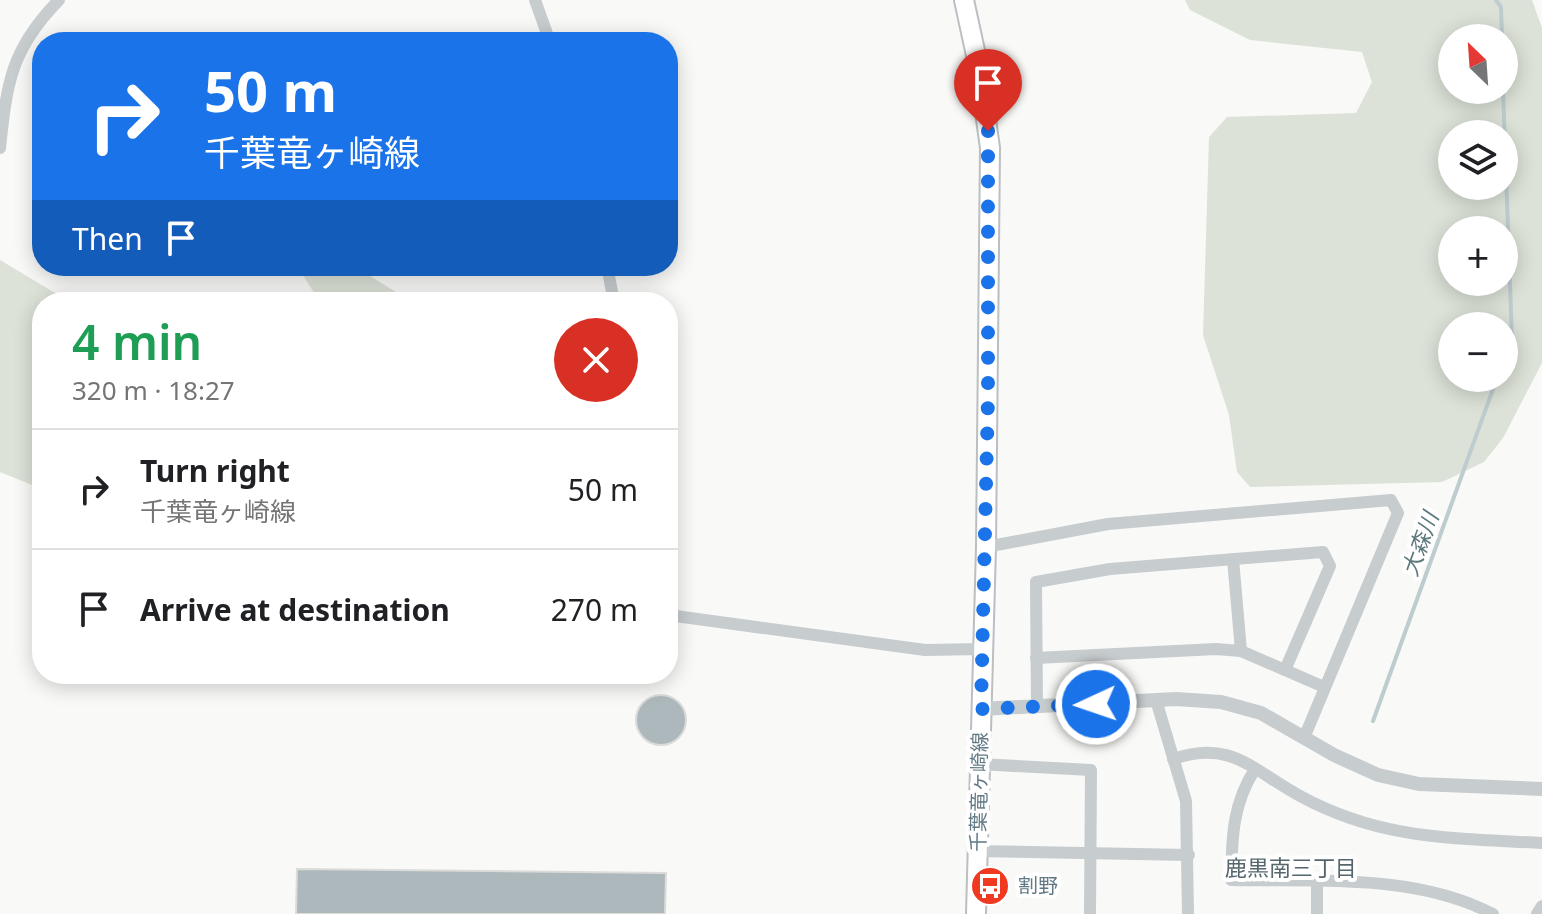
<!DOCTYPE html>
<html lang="en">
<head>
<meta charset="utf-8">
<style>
  body { margin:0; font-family:"Noto Sans","Noto Sans JP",sans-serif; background:#f2f2f2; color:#202124; height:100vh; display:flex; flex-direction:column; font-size:30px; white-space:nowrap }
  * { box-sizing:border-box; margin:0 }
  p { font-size:26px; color:#757577 }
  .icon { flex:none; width:44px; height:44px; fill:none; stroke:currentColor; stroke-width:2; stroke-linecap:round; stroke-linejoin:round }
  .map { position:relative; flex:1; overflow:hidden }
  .drawer { position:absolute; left:32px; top:292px; width:646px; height:392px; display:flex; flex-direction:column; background:#fff; border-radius:32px; box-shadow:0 4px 20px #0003 }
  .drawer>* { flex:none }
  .hud { position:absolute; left:32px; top:32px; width:646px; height:244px; border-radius:32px; box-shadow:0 4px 20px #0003; background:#1a73e8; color:#fff; overflow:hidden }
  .needle { width:52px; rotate:335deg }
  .fabs { position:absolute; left:1438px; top:24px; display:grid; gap:16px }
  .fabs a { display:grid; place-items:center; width:80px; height:80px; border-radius:50%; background:#fff; box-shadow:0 4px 20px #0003; font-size:40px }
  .pin { position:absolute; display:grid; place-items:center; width:68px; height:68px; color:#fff; margin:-82px -34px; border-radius:50% 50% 50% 0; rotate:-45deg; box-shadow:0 0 8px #0007 }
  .pin .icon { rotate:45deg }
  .me { position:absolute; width:88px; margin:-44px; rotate:267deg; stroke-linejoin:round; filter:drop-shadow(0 0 6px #0008) }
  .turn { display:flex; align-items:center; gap:28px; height:168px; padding:0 40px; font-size:36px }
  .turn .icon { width:104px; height:104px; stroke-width:2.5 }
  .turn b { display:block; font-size:56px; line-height:68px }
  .then { display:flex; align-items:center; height:76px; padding:0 40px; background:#0003; gap:16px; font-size:30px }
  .round { display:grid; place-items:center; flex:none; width:84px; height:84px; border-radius:42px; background:#f2f2f2 }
  .summary { display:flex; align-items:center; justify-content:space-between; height:136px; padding:0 40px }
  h1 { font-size:48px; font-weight:600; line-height:60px; color:#1e9e55 }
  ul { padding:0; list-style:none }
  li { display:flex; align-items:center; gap:24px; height:120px; padding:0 40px; border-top:2px solid #e0e0e0 }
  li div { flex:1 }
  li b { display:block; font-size:30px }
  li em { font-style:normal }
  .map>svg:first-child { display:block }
  .green { fill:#dce2d7; fill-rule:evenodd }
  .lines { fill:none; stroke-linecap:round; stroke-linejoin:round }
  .stream { stroke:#bdcccf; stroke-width:4 }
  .building { fill:#adb8bc; stroke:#dbdbd9; stroke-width:2 }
  .primary-casing { stroke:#babfc2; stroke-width:22 }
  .minor { stroke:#c7cccf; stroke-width:12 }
  .tertiary { stroke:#c7cccf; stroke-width:14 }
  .primary { stroke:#fff; stroke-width:18 }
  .route { stroke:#1a73e8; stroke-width:14; stroke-dasharray:0 25.2 }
  .labels { text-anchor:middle; stroke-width:8; stroke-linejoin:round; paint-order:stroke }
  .street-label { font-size:20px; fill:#627984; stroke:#fff }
  .poi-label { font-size:20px; fill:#627984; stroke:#fff; text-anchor:start }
  .water-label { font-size:22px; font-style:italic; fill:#5d787d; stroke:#fff }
  .neighbourhood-label { font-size:22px; fill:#55666e; stroke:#fff }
</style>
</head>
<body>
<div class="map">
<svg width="1542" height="914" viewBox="0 0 1542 914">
  <rect width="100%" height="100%" fill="#f9f9f7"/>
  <g class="green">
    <path d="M 1185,0 L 1532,0 L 1542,28 L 1542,363 L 1503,438 L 1484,462 L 1442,482 L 1250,487 L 1237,472 L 1229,415 L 1203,335 L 1209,137 L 1227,117 L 1356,113 L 1372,82 L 1362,52 L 1250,40 L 1190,10 ZM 1452,38 L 1504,38 L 1504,90 L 1452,90 ZM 1452,134 L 1504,134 L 1504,186 L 1452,186 ZM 1452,230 L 1504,230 L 1504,282 L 1452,282 ZM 1452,326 L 1504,326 L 1504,378 L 1452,378 Z"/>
    <polygon points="0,260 70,302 42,302 42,489 0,472"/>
    <polygon points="297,266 354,266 412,302 320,302"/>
  </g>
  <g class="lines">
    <g class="stream">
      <polyline points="1496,0 1501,7 1502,38"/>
      <polyline points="1503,90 1512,340 1504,360"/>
      <polyline points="1373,721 1497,378"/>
    </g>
  </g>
  <g class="building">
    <circle cx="661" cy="720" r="25"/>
    <polygon points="297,869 666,873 665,914 296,914"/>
  </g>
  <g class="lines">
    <g class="primary-casing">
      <polyline id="primary" points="964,0 979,69 990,148 986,547 976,914"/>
    </g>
    <g class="minor">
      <polyline points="535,0 550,42"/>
      <path d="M 0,148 C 7,82 11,49 59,0"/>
      <polyline points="607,266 614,302"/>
      <polyline points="986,547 1108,524 1391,500 1398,513 1304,738"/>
      <polyline points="1233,559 1241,651"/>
      <polyline points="668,615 925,650 982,649"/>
      <polyline points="1036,658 1216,649 1241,651 1324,687"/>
      <polyline points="1156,700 1186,801 1188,914"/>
      <polyline points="1037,707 1036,582 1110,569 1323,552 1330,566 1285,670"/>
      <path d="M 1173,759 C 1231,739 1252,770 1300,796 C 1381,840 1452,838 1542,843"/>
      <polyline points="978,764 1091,770 1090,914"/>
      <path d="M 1255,769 C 1232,805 1232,838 1231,880 C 1318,882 1414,873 1493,914"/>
      <polyline points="977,851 1189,855"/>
      <polyline points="1317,914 1317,882"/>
      <polyline points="1537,914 1542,906"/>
    </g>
    <polyline class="tertiary" points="981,709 1176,699 1221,702 1261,713 1334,755 1378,775 1419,784 1542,789"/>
    <use href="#primary" class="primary"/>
  </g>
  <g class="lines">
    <polyline class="route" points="988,131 988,398 981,709 1096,704"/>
  </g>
  <defs>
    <g id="bus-disc" transform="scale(2)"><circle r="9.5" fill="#ef3921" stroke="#fff"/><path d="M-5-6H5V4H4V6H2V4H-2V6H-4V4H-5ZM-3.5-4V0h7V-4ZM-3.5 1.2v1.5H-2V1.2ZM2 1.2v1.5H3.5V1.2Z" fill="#fff"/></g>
  </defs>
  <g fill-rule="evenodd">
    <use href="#bus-disc" x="990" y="886"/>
  </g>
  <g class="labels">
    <g class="street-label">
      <text transform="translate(979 792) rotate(-89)" y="7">千葉竜ヶ崎線</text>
    </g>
    <g class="poi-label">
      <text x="1018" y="893">割野</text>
    </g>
    <g class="water-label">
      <text transform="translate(1420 544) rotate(-70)" y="8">大森川</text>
    </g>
    <g class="neighbourhood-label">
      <text x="1291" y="876">鹿黒南三丁目</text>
    </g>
  </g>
</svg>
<div class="fabs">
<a><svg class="needle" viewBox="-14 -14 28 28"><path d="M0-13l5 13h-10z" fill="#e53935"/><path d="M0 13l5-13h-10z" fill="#757577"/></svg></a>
<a><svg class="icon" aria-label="layers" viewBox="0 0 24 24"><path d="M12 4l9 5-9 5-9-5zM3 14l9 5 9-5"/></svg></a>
<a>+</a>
<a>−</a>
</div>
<div class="pin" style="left:988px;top:131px;background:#d93025"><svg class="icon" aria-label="arrive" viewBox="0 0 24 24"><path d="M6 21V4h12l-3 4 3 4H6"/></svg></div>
<svg class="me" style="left:1096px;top:704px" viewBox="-20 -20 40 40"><circle r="17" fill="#1a73e8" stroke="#fff" stroke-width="3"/><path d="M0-11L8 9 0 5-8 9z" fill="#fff"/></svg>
<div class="hud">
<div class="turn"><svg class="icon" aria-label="right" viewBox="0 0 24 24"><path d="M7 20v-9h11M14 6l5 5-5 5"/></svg><div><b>50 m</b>千葉竜ヶ崎線</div></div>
<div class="then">Then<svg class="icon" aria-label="arrive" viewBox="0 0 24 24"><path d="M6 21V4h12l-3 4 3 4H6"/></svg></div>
</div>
<section class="drawer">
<div class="summary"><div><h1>4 min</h1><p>320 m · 18:27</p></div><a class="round" style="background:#d93025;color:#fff"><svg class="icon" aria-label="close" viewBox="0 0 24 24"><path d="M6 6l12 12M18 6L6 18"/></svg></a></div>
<ul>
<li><svg class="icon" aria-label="right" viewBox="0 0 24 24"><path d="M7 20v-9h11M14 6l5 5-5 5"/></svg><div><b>Turn right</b><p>千葉竜ヶ崎線</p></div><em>50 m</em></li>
<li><svg class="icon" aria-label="arrive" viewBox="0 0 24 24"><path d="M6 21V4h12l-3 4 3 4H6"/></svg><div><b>Arrive at destination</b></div><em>270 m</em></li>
</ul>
</section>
</div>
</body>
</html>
